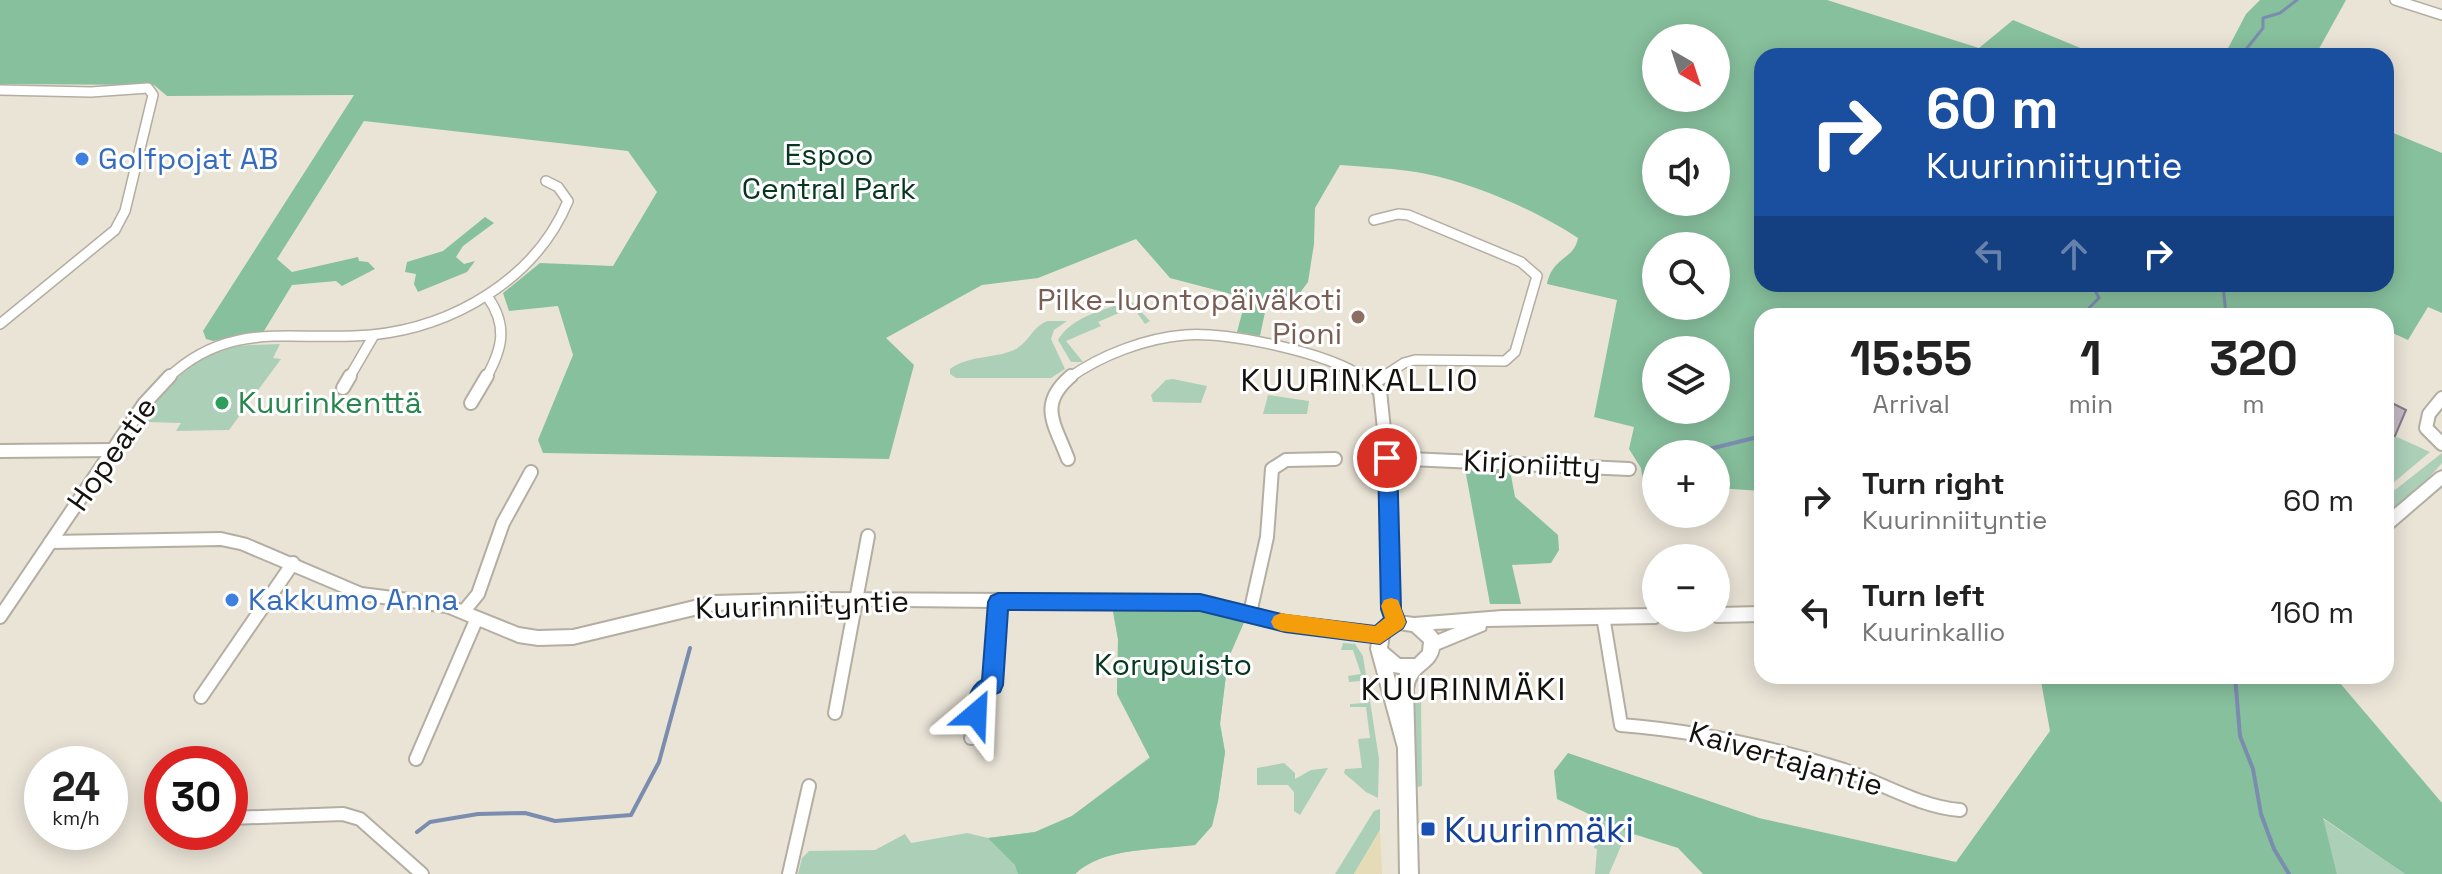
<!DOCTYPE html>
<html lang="en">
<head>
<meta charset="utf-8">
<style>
  body { margin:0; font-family:"Space Grotesk",sans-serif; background:#f2f2f2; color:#222; height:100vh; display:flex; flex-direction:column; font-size:30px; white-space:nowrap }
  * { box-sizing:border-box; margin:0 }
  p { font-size:26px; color:#767676 }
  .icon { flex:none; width:44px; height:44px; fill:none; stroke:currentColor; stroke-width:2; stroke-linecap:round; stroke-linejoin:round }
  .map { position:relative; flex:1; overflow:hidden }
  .panel { position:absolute; left:1754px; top:308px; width:640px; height:376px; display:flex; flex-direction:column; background:#fff; border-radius:24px; box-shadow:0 4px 20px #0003 }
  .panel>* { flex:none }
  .top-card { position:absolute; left:1754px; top:48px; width:640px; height:244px; border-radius:24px; box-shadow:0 4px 20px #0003; background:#1a4fa0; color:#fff; overflow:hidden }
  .needle { width:52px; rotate:141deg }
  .tools { position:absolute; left:1642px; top:24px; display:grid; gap:16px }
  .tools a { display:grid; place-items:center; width:88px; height:88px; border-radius:50%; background:#fff; box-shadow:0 4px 20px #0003; font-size:40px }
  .speed { position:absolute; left:24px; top:746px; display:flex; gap:16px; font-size:40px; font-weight:700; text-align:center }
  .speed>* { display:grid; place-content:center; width:104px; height:104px; border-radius:50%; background:#fff; box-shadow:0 4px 20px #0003; line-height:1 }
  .speed small { font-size:20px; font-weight:400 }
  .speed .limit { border:12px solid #d22; background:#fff; color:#111 }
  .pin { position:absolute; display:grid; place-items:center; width:68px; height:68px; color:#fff; margin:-34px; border:4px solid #fff; border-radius:50%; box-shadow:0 2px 8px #0007 }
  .me { position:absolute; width:88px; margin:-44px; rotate:26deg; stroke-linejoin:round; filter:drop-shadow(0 0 6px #0008) }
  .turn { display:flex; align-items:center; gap:28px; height:168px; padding:0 40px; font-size:36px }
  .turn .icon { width:104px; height:104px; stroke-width:2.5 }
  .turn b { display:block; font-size:56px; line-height:68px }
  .lanes { display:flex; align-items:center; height:76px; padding:0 40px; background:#0003; justify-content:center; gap:40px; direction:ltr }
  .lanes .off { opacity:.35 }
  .eta { display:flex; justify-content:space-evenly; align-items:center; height:136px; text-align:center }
  .eta b { font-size:48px; font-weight:700; line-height:56px }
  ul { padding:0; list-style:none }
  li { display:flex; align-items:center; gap:24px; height:112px; padding:0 40px }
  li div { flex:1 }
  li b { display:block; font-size:30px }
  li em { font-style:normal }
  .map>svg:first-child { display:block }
  .green { fill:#accfb8 }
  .forest { fill:#87c09d; fill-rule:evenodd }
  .sand { fill:#e5dbb6 }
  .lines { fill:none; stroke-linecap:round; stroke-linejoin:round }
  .stream-far1 { stroke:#7b8daf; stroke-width:3 }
  .stream { stroke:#7b8daf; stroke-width:4 }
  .building { fill:#c3bac6; stroke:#847c87; stroke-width:2 }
  .minor-far1-casing { stroke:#b3aea1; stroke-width:12 }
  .minor-casing { stroke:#b3aea1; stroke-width:16 }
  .tertiary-casing { stroke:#b3aea1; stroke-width:4 }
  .minor-far1 { stroke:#fff; stroke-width:9 }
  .minor { stroke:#fff; stroke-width:12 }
  .tertiary { fill:#fff; fill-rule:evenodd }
  .route { fill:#1a73e8; stroke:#114b97; stroke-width:2 }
  .slow { fill:#f59e0b }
  .shop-dot { fill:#3f7fe0; stroke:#fff; stroke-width:3 }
  .education-dot { fill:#8d6e63; stroke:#fff; stroke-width:3 }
  .leisure-dot { fill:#2e9e5b; stroke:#fff; stroke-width:3 }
  .transit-dot { fill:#1a4fb4; stroke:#fff; stroke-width:3 }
  .labels { text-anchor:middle; stroke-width:6; stroke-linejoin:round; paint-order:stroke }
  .park-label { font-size:30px; fill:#06361f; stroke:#fff }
  .shop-label { font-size:30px; fill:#366cbe; stroke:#fff; text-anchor:start }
  .education-label { font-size:30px; fill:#785e54; stroke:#fff; text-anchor:end }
  .leisure-label { font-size:30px; fill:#27864d; stroke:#fff; text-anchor:start }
  .street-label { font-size:30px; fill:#14120e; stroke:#fff }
  .neighbourhood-label { font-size:32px; letter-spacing:2px; fill:#14120e; stroke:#fff }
  .near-transit-label { font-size:36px; fill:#164399; stroke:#fff; text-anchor:start }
</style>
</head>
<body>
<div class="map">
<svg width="2442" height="874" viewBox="0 0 2442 874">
  <rect width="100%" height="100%" fill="#eae4d7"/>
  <g class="green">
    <path d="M 1131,301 L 1150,321 L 1145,324 L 1133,307 L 1098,322 L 1101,326 L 1066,341 L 1083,362 L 1071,362 L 1058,340 C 1072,316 1106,309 1131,301 Z"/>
    <path d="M 1048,321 L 1067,321 L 1054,330 L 1051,339 L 1065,369 L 1051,378 L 956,378 L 950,374 L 950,369 C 969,355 993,359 1014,350 C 1030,342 1032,326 1048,321 Z"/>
    <path d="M 280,344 L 273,358 L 281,359 L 229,430 L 176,431 L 181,423 L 147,422 C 158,390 195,356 229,348 C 245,344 263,345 280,344 Z"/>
    <polygon points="1173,379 1207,386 1201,403 1153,402 1151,395 1166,380"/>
    <polygon points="1268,395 1309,401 1307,414 1263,414"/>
    <polygon points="2386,432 2430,452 2386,489"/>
    <polygon points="2442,453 2442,463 2425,482 2386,514 2386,497"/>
    <path d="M 1112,606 L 1245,620 L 1228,659 L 1220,724 L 1225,752 L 1218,801 L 1212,826 L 1195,845 C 1157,850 1103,847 1075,874 L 798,874 L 802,858 L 809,851 L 875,850 L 905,834 L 911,843 L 967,833 L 988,838 L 1035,832 L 1072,816 L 1150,757 L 1117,694 L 1118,639 Z"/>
    <polygon points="1343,643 1355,644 1363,656 1379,759 1378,798 1366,792 1344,773 1345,769 1362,768 1358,739 1370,738 1366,707 1350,707 1350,704 1365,703 1361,681 1349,682 1348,676 1361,674 1353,650 1341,650"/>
    <polygon points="1414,699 1421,699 1422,786 1417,787"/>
    <polygon points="1284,763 1295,773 1295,779 1311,770 1328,768 1300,815 1294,811 1294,792 1288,785 1257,785 1257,768"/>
    <polygon points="1380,809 1380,830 1354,874 1335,874 1374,811"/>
    <polygon points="2322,818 2405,874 2337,874"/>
    <polygon points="1600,820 1627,832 1609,874 1595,874 1597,849 1594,848"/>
  </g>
  <g class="forest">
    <path d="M 0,0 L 1827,0 L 1979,48 L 2013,20 L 2095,54 L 2112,56 L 1762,56 L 1762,284 L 2386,284 L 2386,130 L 2442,153 L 2442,313 L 2428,307 L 2408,340 L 2386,330 L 2386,316 L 2353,316 L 2333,308 L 2328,316 L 1762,316 L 1762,491 L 1716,488 L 1716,454 L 1656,454 L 1656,482 L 1643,481 L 1641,468 L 1629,449 L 1634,427 L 1594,417 L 1617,300 L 1547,284 C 1553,256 1574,260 1578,238 C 1534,209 1463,178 1409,171 C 1387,168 1363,167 1340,165 L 1315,208 L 1314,244 L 1308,282 L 1291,305 L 1268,298 L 1260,336 L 1237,332 L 1246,298 L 1170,278 L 1136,239 L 1038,278 L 982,285 L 886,338 L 914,365 L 889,459 L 543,453 L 538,440 L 573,355 L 558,306 L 509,311 L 503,293 L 540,263 L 613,266 L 657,192 L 628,151 L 364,121 L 277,259 L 292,272 L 358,257 L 359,261 L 368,262 L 375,269 L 342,286 L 336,281 L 292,285 L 264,331 L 213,341 L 206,339 L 203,331 L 354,95 L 167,96 L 154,85 L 0,84 ZM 1656,38 L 1716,38 L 1716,98 L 1656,98 ZM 1656,142 L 1716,142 L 1716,202 L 1656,202 ZM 1656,246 L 1716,246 L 1716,306 L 1656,306 ZM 1656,350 L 1716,350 L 1716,410 L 1656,410 Z"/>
    <polygon points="2260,0 2346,0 2315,56 2224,56 2246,14"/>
    <polygon points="485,217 494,223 463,246 456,257 464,264 475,261 467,272 418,292 414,284 416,274 405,272 407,262 443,251"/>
    <polygon points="1465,469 1510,470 1515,497 1558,535 1559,550 1551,563 1512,565 1521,604 1490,604"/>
    <path d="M 1112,606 L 1175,606 L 1245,620 L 1228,659 L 1220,724 L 1225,752 L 1218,801 L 1212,826 L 1195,845 C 1157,850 1103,847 1075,874 L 1018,874 L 1015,865 L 988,838 L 1035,832 L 1072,816 L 1150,758 L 1117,694 L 1118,639 Z"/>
    <polygon points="2040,676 2334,676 2442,803 2442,874 2405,874 2323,818 2337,874 1703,874 1678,848 1627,832 1557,799 1554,771 1568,753 1759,818 1956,862 2050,731"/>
  </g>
  <polygon class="sand" points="1380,830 1382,874 1354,874"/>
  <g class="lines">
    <g class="stream-far1">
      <polyline points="2246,56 2244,52 2263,28 2263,18 2280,13 2297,0"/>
      <polyline points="2223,284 2226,316"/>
      <polyline points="2081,316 2099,298 2092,284"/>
    </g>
    <g class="stream">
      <polyline points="1689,454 1762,436"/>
      <polyline points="2235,676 2240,736 2253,769 2261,814 2274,849 2289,874"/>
      <polyline points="417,832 430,822 478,814 525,813 555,821 631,815 659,762 690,648"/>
    </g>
  </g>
  <polygon class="building" points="2386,400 2406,410 2395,436 2386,432"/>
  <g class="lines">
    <g class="minor-far1-casing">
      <g id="minor-far1">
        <polyline points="2395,0 2442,15"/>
        <polyline points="0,90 91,92 148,88 153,95 125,211 115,230 0,324"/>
        <polyline points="1374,220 1398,214 1408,215 1521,262 1537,276 1515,352 1505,361 1415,360 1404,363 1381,378"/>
        <path d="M 168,378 C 231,318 294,342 371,335 C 453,327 536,279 568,201 L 558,187 L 546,181"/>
        <polyline points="349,378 374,335"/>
        <path d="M 486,378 C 503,348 508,325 487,296"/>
        <path d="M 1069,378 C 1101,355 1146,338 1185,335 C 1228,331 1329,353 1364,378"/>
      </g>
    </g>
    <g class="minor-casing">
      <g id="minor">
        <polyline points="1362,376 1380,391 1387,458 1391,609 1396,622"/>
        <polyline points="1373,383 1384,376"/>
        <polyline points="343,388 350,376"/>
        <polyline points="2442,398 2429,414 2426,428 2442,444"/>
        <polyline points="471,403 487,376"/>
        <polyline points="0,451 114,450"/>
        <polyline points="1387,458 1629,469"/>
        <path d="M 1068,459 C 1055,424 1037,405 1071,376"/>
        <polyline points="464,611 478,594 503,523 531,472"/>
        <polyline points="1250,613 1267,537 1272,469 1286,460 1335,459"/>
        <path d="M 1603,616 L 1621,725 C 1697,731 1771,747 1844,770 C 1882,783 1920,807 1960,810"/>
        <polyline points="0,617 144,404 170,376"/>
        <polyline points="201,697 293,563"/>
        <polyline points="835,713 868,536"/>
        <polyline points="971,738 982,690 992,685 998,602"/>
        <polyline points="416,759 477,618"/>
        <polyline points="230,818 343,814 360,819 422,874"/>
        <polyline points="789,874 809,786"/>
      </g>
    </g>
    <g class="tertiary-casing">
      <g id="tertiary">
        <polygon points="2442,471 2442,485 2391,529 2386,531 2386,516 2437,473"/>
        <path d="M 221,533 L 247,539 L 362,588 L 447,599 L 519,628 L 538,631 L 573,630 L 715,596 L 811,593 L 1200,595 L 1285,616 L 1377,628 L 1385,620 L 1399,616 L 1414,618 L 1502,611 L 1656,609 L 1656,618 L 1663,618 L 1656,623 L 1486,626 L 1485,630 L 1439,649 C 1435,670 1416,667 1413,689 L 1418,874 L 1400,874 L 1398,748 L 1371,649 L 1372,641 L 1285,630 L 1200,609 L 811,605 L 715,610 L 573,644 L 538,645 L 518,642 L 446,612 L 361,600 L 240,549 L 221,545 L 51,548 L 46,546 L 44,542 L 46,538 L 51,536 ZM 1455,628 L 1438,635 L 1433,629 ZM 1399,629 L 1412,631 L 1424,642 L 1423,651 L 1415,659 L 1400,659 L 1387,648 L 1389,634 ZM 1393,672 L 1400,673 L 1397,687 Z"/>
        <polygon points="1762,607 1762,621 1716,622 1710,618 1716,618 1716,608"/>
      </g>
    </g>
    <use href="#minor-far1" class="minor-far1"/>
    <use href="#minor" class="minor"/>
    <use href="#tertiary" class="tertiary"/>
  </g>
  <path class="route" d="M 1387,451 L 1397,458 L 1401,609 L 1406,622 L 1403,628 L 1380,644 L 1285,632 L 1200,611 L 1008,610 L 1003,685 L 1000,692 L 991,696 L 984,721 L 976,724 L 969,721 C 963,708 970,686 982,680 L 988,602 L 991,596 L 998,593 L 1200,594 L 1285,615 L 1375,626 L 1384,618 L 1381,609 L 1378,458 Z"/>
  <polygon class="slow" points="1391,598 1398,600 1406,622 1403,628 1380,644 1281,631 1274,628 1271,622 1274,616 1281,613 1375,626 1385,618 1381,606 1384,600"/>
  <g class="shop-dot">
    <circle cx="82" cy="159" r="8"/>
    <circle cx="232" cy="600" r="8"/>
  </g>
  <circle class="education-dot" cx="1358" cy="317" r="8"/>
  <circle class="leisure-dot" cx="222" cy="403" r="8"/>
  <rect class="transit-dot" x="1420" y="821" width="16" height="16" rx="4"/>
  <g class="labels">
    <g class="park-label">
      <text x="829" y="165">Espoo<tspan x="829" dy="34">Central Park</tspan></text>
      <text x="1173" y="675">Korupuisto</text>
    </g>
    <g class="shop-label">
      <text x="98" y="169">Golfpojat AB</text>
      <text x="248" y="610">Kakkumo Anna</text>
    </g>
    <g class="education-label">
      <text x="1342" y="310">Pilke-luontopäiväkoti<tspan x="1342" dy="34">Pioni</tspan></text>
    </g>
    <g class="leisure-label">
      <text x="238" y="413">Kuurinkenttä</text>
    </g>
    <g class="street-label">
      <text transform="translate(112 454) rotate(-55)" y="10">Hopeatie</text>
      <text transform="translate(1532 464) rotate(3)" y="10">Kirjoniitty</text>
      <text transform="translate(802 605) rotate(-2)" y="10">Kuurinniityntie</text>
      <text transform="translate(1786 759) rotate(16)" y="10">Kaivertajantie</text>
    </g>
    <g class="neighbourhood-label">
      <text x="1360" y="391">KUURINKALLIO</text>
      <text x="1464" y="700">KUURINMÄKI</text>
    </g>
    <g class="near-transit-label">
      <text x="1444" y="842">Kuurinmäki</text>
    </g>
  </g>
</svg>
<div class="tools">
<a><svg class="needle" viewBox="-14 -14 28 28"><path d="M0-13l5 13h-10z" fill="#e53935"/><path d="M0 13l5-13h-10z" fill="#767676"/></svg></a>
<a><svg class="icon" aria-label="sound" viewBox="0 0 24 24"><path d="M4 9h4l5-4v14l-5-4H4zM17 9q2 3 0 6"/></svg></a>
<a><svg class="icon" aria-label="search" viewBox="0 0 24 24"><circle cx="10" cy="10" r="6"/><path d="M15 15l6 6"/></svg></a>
<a><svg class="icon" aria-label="layers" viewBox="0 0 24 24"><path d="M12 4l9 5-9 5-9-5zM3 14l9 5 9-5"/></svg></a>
<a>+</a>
<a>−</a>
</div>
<div class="speed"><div>24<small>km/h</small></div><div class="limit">30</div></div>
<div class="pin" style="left:1387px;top:458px;background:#d93025"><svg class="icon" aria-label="arrive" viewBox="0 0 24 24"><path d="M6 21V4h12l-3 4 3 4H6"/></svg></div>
<svg class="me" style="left:976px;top:714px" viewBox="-20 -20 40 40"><path d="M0-17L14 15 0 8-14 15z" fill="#1a73e8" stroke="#fff" stroke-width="4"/></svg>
<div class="top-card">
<div class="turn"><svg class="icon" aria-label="right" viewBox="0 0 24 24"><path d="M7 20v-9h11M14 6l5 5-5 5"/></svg><div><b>60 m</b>Kuurinniityntie</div></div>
<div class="lanes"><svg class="icon off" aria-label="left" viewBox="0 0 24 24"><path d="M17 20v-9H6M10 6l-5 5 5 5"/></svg><svg class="icon off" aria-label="ahead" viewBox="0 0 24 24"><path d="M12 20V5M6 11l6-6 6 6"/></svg><svg class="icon" aria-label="right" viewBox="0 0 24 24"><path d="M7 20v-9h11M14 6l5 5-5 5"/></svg></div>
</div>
<section class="panel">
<div class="eta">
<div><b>15:55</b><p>Arrival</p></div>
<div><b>1</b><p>min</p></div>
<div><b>320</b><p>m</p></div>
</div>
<ul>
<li><svg class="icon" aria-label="right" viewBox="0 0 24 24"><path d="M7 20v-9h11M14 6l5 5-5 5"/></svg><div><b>Turn right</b><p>Kuurinniityntie</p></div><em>60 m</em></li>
<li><svg class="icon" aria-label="left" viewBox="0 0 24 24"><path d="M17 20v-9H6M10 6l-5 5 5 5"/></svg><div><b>Turn left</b><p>Kuurinkallio</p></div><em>160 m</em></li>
</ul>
</section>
</div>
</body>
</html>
